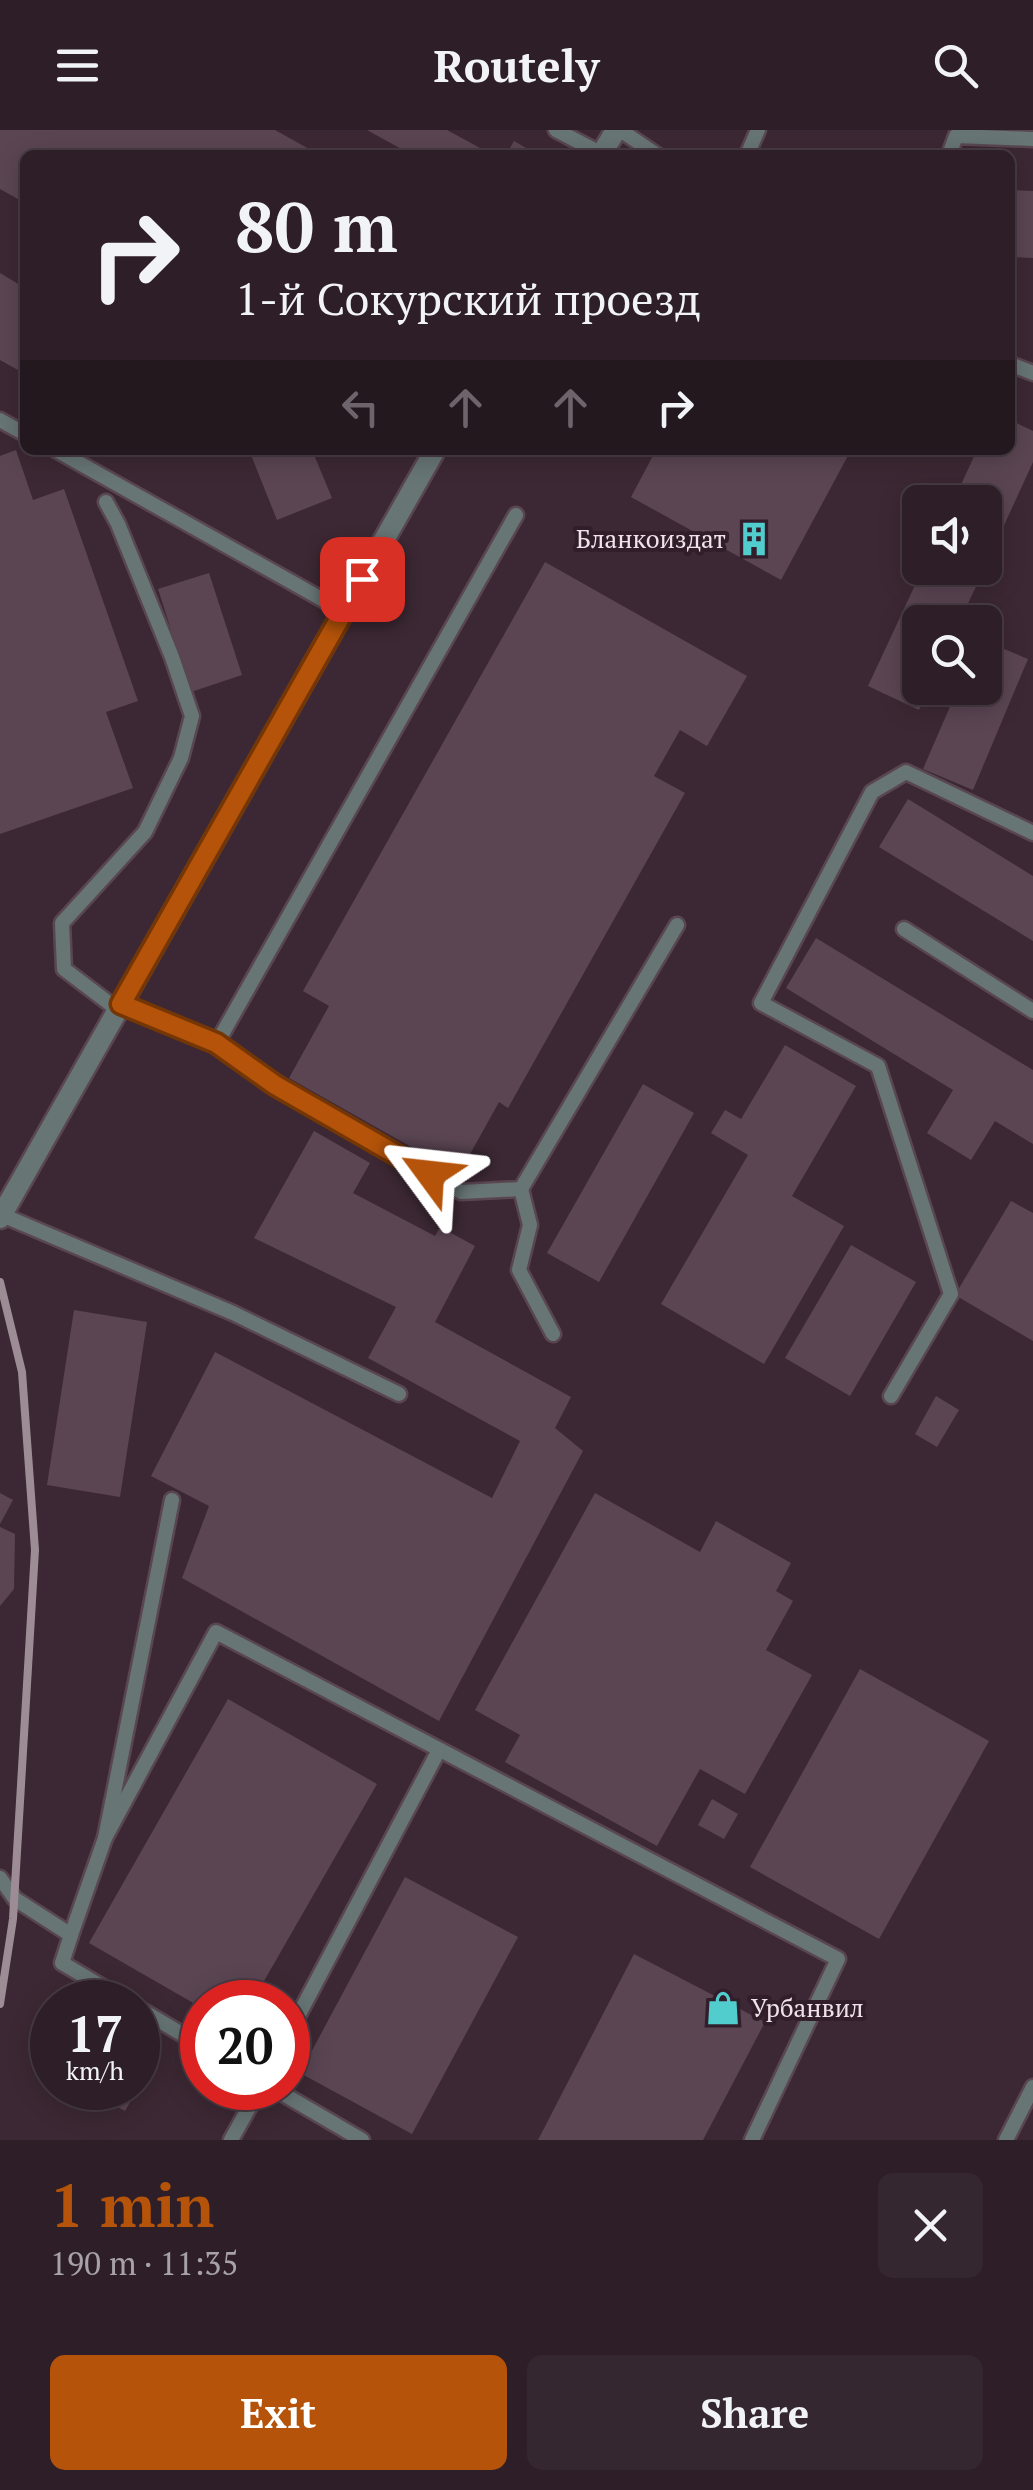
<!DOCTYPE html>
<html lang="en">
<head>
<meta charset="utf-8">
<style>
  body { margin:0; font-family:"PT Serif",serif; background:#35272f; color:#f1f3f6; height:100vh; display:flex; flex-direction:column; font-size:38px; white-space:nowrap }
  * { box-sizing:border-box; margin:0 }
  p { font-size:32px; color:#a7a2a7 }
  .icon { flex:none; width:55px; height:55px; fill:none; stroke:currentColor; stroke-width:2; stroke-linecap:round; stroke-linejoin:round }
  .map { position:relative; height:2010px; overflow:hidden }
  .panel { display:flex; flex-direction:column; background:#2d1e27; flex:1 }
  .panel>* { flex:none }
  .banner { position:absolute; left:20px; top:20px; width:995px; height:305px; border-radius:15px; box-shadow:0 5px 25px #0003,0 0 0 2px #483c44; background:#2d1e27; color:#f1f3f6; overflow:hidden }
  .fabs { position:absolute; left:902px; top:355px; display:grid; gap:20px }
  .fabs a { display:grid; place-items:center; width:100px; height:100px; border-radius:15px; background:#2d1e27; box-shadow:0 5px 25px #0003,0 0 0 2px #483c44; font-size:50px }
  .speed { position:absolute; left:30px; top:1850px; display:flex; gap:20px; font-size:50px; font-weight:700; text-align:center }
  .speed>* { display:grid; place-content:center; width:130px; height:130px; border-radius:50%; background:#2d1e27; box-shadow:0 5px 25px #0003,0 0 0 2px #483c44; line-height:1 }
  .speed small { font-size:25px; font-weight:400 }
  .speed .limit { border:15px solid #d22; background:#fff; color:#111 }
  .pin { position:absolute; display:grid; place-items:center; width:85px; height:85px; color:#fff; margin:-42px; border-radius:20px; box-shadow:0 5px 15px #0006 }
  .me { position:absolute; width:110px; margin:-55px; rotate:300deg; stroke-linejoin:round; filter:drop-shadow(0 0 8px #0008) }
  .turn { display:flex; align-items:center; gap:35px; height:210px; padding:0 50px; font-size:45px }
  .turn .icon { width:130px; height:130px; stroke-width:2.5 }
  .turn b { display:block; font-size:70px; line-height:85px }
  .lanes { display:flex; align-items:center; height:95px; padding:0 50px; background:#0003; justify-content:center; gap:50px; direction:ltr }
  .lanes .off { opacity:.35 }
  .round { display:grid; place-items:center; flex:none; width:105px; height:105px; border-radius:15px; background:#35272f }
  .head { display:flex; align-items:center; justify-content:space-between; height:170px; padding:0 50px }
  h1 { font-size:60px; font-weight:700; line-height:75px; color:#b45309 }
  .action { display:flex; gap:20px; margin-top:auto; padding:20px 50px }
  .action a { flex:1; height:115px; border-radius:15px; background:#b45309; color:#fff; font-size:40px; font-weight:700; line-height:115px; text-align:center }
  .action a+a { background:#35272f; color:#f1f3f6 }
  header { display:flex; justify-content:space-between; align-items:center; height:130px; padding:0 50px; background:#2d1e27; font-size:45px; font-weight:700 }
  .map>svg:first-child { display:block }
  .building { fill:#5b4553 }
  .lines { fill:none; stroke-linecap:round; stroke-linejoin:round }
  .service-casing { stroke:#594651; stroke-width:19 }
  .minor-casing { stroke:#594651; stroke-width:25 }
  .service { stroke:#677574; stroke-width:14 }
  .minor { stroke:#677574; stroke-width:20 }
  .rail { stroke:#9d8c96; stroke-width:8 }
  .route-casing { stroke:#753606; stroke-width:25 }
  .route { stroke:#b45309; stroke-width:18 }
  .labels { text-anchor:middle; stroke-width:8; stroke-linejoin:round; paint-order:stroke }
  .poi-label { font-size:25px; fill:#f0e2ea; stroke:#311e2a; text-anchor:end }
</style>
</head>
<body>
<header><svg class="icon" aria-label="menu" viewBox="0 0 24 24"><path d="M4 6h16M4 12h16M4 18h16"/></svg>Routely<svg class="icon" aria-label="search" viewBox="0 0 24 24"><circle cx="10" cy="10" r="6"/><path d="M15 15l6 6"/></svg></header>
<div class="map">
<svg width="1033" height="2010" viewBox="0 0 1033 2010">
  <rect width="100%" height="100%" fill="#3c2834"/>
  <g class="building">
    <polygon points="0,0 275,0 320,25 25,25 25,73 0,59"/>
    <polygon points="367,0 447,0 480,18 477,25 412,25"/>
    <polygon points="514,11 538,25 506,25"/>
    <polygon points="1010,60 1033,61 1033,128 1010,127"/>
    <polygon points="0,143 25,158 25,244 0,230"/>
    <polygon points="1010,290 1033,301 1033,332 985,437 985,372 953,372 977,320 1010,320"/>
    <polygon points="16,320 33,370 64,359 138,571 106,582 133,658 0,704 0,326"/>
    <polygon points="249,320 312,320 332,368 277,390"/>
    <polygon points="656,320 851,320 781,450 631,367"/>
    <polygon points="545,432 747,546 707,616 680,600 654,646 685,663 508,978 499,972 459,1044 289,948 329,876 303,861"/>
    <polygon points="923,438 985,438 959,492 920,492 920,558 929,558 919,580 868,556"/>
    <polygon points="209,443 242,545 191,562 158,459"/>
    <polygon points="985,511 1028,529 973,660 923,639 958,558 985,558"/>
    <polygon points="908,669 1033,746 1033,811 879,717"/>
    <polygon points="816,808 1033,940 1033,1014 995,991 971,1030 927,1003 953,960 786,858"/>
    <polygon points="785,915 856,956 792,1066 844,1096 764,1234 661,1174 748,1025 711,1003 725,980 741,989"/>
    <polygon points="643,954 694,983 599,1152 547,1123"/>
    <polygon points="314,1001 370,1033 353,1063 435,1106 440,1097 475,1116 435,1192 571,1267 555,1298 583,1321 439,1591 182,1448 209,1376 151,1346 215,1222 492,1368 520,1311 368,1228 396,1177 254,1108"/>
    <polygon points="1011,1071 1033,1083 1033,1211 955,1165"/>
    <polygon points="851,1115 916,1152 850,1266 785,1228"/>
    <polygon points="74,1180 147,1192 120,1367 47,1355"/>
    <polygon points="936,1266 959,1280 937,1317 915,1304"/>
    <polygon points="0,1363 13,1370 0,1394"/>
    <polygon points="595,1363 700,1422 716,1391 791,1433 776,1461 793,1471 766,1520 812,1545 745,1664 700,1639 657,1716 505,1632 520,1605 475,1580"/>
    <polygon points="0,1397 15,1404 14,1459 0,1476"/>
    <polygon points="860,1539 989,1611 879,1809 750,1737"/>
    <polygon points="228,1569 377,1654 252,1872 202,1872 202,1878 89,1813"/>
    <polygon points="712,1669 738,1684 724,1709 698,1695"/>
    <polygon points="405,1747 518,1807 412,2004 300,1943"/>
    <polygon points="634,1824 765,1892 703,2010 538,2010"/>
    <polygon points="93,1958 138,1958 125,1981 90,1962"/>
  </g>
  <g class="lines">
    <g class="service-casing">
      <g id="service">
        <polyline points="556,0 602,24"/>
        <polyline points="620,0 657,25"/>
        <polyline points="747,25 758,0"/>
        <polyline points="949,25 956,6 1033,9"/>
        <polyline points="1010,234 1033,243"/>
        <polyline points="0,290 25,304"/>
        <polyline points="56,320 343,481"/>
        <polyline points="106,372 118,394 172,527 192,586 181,628 145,702 62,793 64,839 118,880"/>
        <polyline points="904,799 1033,881"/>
        <polyline points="121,874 217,913 516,385"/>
        <polyline points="217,913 275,955 461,1062 521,1059 677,795"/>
        <polyline points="521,1059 530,1095 519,1140 553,1204"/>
        <polyline points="2,1085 233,1183 399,1264"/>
        <polyline points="891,1266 951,1164 878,936 761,873 872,662 906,642 1033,703"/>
        <polyline points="105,1708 216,1502 838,1829 752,2010"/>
        <polyline points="0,1748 15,1769 71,1805 105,1708 172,1370"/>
        <polyline points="71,1805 62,1833 128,1872"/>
        <polyline points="138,1878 202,1916"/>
        <polyline points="288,1905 439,1620"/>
        <polyline points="273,1958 362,2010"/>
        <polyline points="231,2010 260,1958"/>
        <polyline points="1006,2010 1033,1957"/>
      </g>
    </g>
    <g class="minor-casing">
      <g id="minor">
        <polyline points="601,25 616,0"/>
        <polyline points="0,1088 435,320"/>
      </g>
    </g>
    <use href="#service" class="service"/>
    <use href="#minor" class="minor"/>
    <polyline class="rail" points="0,1152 22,1242 35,1420 13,1789 0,1874"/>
  </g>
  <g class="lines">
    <g class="route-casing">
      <polyline id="route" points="362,449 121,874 216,913 275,955 430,1044"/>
    </g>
    <use href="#route" class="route"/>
  </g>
  <defs>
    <g id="building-bare" transform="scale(2.7)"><path d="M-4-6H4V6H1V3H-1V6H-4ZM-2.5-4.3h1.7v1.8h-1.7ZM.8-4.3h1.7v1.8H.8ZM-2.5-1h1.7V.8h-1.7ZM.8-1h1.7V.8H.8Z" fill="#52cdcd" stroke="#311e2a" stroke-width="2.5" paint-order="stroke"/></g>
    <g id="shop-bare" transform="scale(2.7)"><path d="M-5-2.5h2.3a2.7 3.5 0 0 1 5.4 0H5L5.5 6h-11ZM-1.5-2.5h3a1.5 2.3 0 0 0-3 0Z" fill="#52cdcd" stroke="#311e2a" stroke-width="2.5" paint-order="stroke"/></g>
  </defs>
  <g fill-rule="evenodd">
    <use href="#building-bare" x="754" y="409"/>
    <use href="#shop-bare" x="723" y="1878"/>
  </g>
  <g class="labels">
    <g class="poi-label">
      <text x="726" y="418">Бланкоиздат</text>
      <text x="751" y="1887" text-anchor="start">Урбанвил</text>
    </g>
  </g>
</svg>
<div class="fabs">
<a><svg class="icon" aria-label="sound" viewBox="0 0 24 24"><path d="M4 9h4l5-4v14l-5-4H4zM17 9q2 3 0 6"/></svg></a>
<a><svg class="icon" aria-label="search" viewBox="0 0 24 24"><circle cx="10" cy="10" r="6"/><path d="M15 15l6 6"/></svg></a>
</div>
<div class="speed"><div>17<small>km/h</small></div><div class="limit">20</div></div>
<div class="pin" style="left:362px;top:449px;background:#d93025"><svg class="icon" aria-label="arrive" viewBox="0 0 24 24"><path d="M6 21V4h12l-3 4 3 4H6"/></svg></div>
<svg class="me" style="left:430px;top:1044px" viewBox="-20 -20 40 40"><path d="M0-17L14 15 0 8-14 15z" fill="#b45309" stroke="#fff" stroke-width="4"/></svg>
<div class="banner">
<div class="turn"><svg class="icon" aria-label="right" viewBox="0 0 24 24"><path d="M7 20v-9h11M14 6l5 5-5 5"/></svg><div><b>80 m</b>1-й Сокурский проезд</div></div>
<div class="lanes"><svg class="icon off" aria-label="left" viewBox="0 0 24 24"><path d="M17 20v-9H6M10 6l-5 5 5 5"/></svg><svg class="icon off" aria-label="ahead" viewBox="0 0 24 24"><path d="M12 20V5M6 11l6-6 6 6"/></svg><svg class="icon off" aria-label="ahead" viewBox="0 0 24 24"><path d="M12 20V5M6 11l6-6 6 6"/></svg><svg class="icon" aria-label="right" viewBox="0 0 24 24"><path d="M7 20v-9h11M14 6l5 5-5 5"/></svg></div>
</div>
</div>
<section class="panel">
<div class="head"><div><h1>1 min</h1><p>190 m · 11:35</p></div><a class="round"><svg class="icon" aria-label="close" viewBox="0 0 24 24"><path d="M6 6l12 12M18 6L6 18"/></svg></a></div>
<div class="action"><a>Exit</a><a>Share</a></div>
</section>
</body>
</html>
